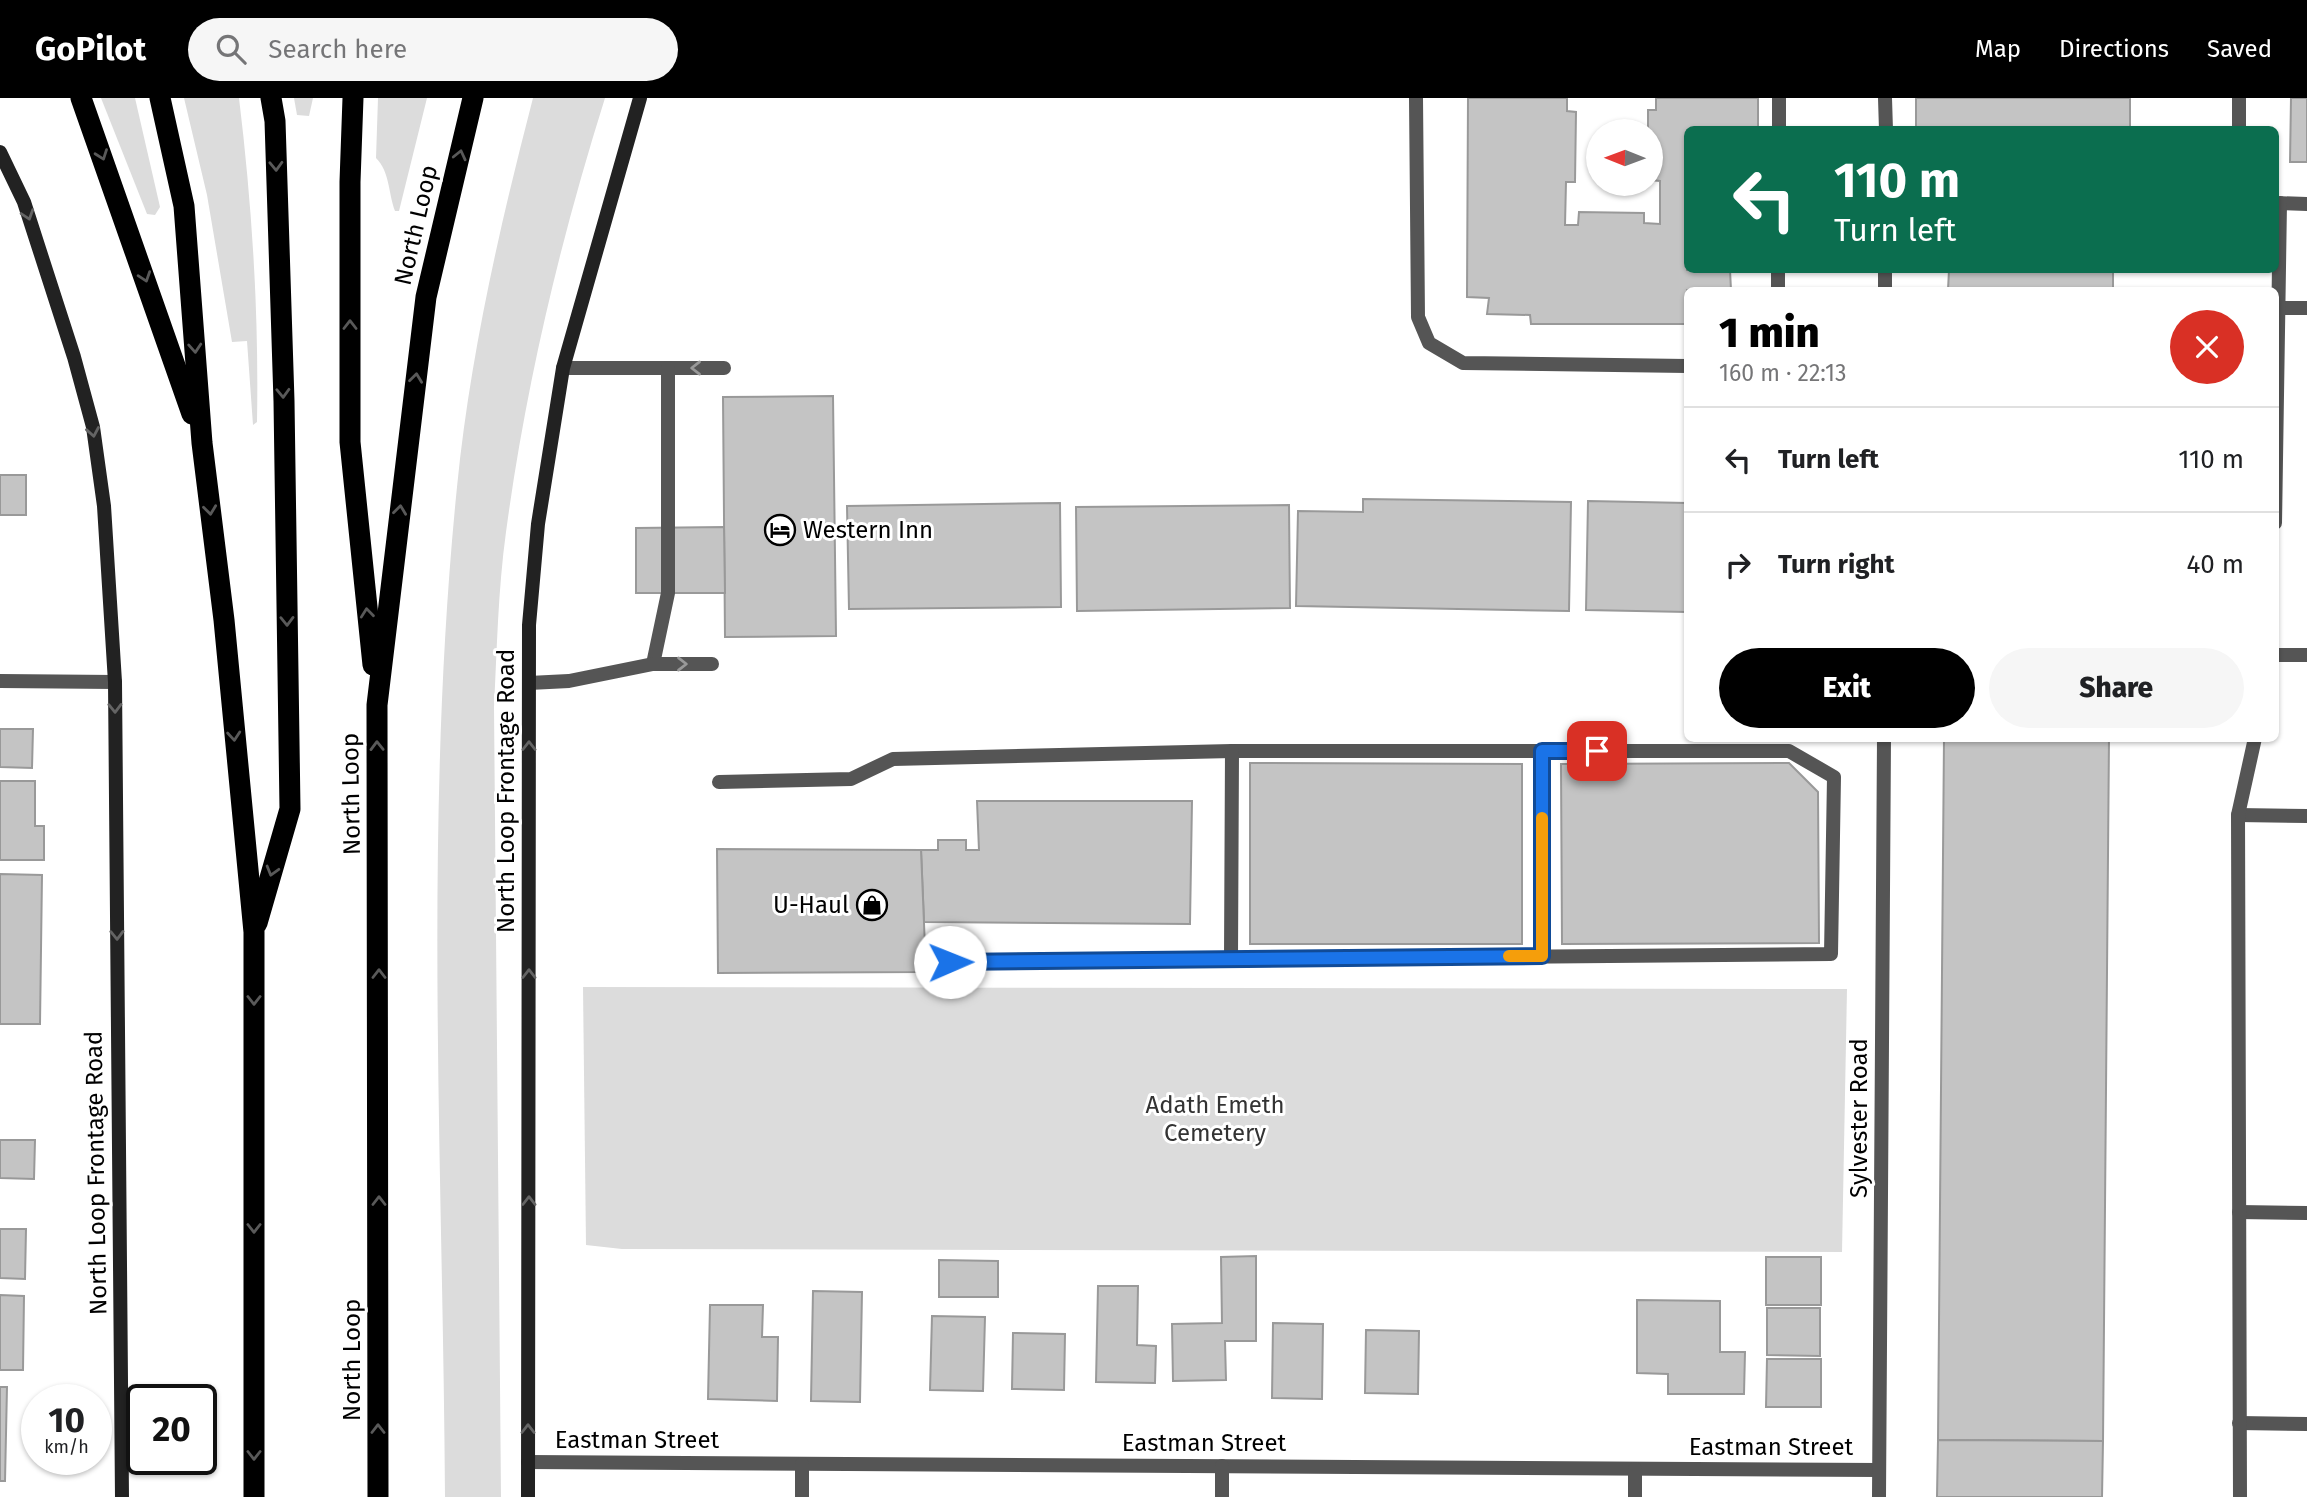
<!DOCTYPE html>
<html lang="en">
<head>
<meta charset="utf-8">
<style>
  body { margin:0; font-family:"Fira Sans",sans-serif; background:#f6f6f6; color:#202124; height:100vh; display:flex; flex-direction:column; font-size:26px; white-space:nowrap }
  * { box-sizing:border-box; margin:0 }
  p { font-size:23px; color:#757577 }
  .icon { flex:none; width:38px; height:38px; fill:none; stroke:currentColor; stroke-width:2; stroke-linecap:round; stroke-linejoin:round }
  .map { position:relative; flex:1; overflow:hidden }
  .drawer { position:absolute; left:1684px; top:189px; width:595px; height:455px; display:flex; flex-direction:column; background:#fff; border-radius:10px; box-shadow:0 2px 5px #0004 }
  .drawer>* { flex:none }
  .banner { position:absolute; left:1684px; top:28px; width:595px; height:147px; border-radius:10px; box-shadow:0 2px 5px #0004; background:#0b6e4f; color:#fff; overflow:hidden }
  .needle { width:46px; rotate:271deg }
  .controls { position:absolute; left:1586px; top:21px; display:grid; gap:14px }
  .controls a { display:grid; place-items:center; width:77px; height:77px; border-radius:50%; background:#fff; box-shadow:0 2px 5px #0004; font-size:35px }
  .speed { position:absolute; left:21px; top:1286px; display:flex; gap:14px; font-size:35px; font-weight:700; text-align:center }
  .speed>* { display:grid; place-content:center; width:91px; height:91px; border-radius:50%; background:#fff; box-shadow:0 2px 5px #0004; line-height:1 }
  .speed small { font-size:18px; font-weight:400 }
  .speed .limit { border:4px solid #111; border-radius:10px; background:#fff; color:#111 }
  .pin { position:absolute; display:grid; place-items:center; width:60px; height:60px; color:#fff; margin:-30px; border-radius:14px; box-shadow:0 4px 10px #0006 }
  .me { position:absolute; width:77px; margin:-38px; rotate:89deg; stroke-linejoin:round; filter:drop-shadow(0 0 5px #0008) }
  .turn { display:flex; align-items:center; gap:24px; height:147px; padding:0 35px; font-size:32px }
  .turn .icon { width:91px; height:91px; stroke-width:2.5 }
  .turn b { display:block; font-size:49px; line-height:60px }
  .round { display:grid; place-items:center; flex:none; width:74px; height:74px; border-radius:37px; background:#f6f6f6 }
  .overview { display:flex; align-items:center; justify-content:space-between; height:119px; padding:0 35px }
  h1 { font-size:42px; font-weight:800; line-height:52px; color:#000 }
  .button { display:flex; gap:14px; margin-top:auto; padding:14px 35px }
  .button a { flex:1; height:80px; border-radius:42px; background:#000; color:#fff; font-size:28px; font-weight:800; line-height:80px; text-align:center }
  .button a+a { background:#f6f6f6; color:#202124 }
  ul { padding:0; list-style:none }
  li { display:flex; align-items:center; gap:21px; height:105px; padding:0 35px; border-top:2px solid #e0e0e0 }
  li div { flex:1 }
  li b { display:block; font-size:26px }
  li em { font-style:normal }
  header { display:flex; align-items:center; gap:42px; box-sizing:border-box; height:98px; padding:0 35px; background:#000; color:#fff }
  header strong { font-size:33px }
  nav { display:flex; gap:38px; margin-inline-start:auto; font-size:24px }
  .search { width:490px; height:63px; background:#f6f6f6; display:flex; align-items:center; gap:18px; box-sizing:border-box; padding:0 24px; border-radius:38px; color:#757577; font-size:26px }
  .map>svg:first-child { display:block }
  .green { fill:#dcdcdc }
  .building { fill:#c4c4c4; stroke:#999; stroke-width:2 }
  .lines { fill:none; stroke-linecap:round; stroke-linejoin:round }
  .service { stroke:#555; stroke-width:14 }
  .minor { stroke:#555; stroke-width:14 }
  .secondary { stroke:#222; stroke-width:14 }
  .motorway { stroke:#000; stroke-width:21 }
  .oneway { stroke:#595959 }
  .oneway2 { stroke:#646464 }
  .oneway3 { stroke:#999 }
  .route-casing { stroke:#114b97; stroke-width:18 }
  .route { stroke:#1a73e8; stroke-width:12 }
  .slow { stroke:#f59e0b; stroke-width:12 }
  .labels { text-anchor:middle; stroke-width:6; stroke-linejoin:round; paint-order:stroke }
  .street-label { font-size:24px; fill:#000; stroke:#fff }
  .poi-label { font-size:24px; fill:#000; stroke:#fff; text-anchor:start }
  .park-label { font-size:24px; fill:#333; stroke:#fff }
</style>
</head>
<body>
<header>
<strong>GoPilot</strong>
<div class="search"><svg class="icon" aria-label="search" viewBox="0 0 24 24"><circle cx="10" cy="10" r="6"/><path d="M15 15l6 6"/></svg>Search here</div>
<nav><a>Map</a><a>Directions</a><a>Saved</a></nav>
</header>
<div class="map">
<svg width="2307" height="1399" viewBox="0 0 2307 1399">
  <rect width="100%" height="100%" fill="#fff"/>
  <g class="green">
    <polygon points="101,0 135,0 160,109 155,117 147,116"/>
    <path d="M 184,0 L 239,0 C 252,107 259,216 257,324 L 253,327 L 247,243 L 232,244 L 207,97 Z"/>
    <polygon points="294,0 313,0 309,18 297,17"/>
    <path d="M 378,0 L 427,0 L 399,113 L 395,113 C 388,94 390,74 376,60 Z"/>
    <path d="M 533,0 L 605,0 C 560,143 526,286 506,434 C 498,492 497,551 494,609 L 501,1399 L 445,1399 C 443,1064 423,725 457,389 C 470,258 500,127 533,0 Z"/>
    <polygon points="583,889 1847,891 1842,1154 622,1151 586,1147"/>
  </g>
  <g class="building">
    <polygon points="1468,0 1567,0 1567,13 1576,14 1575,84 1566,84 1565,127 1578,127 1579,114 1644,115 1644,125 1660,126 1660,83 1650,82 1650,33 1648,33 1648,12 1656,12 1656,0 1758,0 1758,32 1687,32 1687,172 1730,172 1731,192 1687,192 1687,226 1531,226 1530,217 1487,216 1489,200 1467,199"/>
    <rect x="1916" y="0" width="214" height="32"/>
    <polygon points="2291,0 2307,0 2307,64 2290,64"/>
    <polygon points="1949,172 2113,172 2113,192 1948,192"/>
    <polygon points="833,298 836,538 725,539 723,299"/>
    <rect x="0" y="377" width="26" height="40"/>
    <polygon points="1363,401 1571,404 1569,513 1296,508 1298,413 1363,414"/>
    <polygon points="1588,403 1687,405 1687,514 1586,512"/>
    <polygon points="1060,405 1061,509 849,511 847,408"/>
    <polygon points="1289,407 1290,510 1077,513 1076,409"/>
    <polygon points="724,429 725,495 636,495 636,430"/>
    <polygon points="0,631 33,631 32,670 0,669"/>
    <polygon points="1944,640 2109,640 2103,1343 1938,1342"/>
    <polygon points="1250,665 1522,666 1522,846 1250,846"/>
    <polygon points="1789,665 1818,694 1819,845 1562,846 1561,666"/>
    <polygon points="0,683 35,683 35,728 44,728 44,762 0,762"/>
    <polygon points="977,703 1192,703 1190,826 924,824 921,752 938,752 938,742 966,742 966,752 979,752"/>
    <polygon points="717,751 921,752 926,874 718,875"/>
    <polygon points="0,776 42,777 40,926 0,926"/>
    <polygon points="0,1042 35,1042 34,1081 0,1080"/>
    <polygon points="0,1131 26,1131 25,1181 0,1180"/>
    <polygon points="1256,1158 1256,1243 1225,1243 1226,1282 1173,1283 1172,1226 1222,1225 1221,1159"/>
    <rect x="1766" y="1159" width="55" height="48"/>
    <polygon points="939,1162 998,1163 998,1199 939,1199"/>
    <polygon points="1098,1188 1138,1188 1137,1247 1156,1248 1155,1285 1096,1284"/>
    <polygon points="813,1193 862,1194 860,1304 811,1303"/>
    <polygon points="0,1197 24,1198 23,1272 0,1272"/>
    <polygon points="1637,1202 1720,1203 1720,1254 1745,1254 1744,1296 1668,1296 1668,1276 1637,1275"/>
    <polygon points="710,1207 763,1207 762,1239 778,1239 777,1303 708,1301"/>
    <polygon points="1767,1210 1820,1210 1820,1258 1767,1257"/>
    <polygon points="932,1218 985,1219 983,1293 930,1292"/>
    <polygon points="1273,1225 1323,1226 1322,1301 1272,1300"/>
    <polygon points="1366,1232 1419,1233 1418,1296 1365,1295"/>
    <polygon points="1013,1235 1065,1236 1064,1292 1012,1291"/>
    <polygon points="1767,1261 1821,1261 1821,1309 1766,1309"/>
    <polygon points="0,1289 7,1289 5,1383 0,1383"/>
    <polygon points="1938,1342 2103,1343 2102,1399 1937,1399"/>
  </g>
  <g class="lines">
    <g class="service">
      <polyline points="1416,0 1418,219 1429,245 1463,265 1687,268"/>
      <polyline points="1779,32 1779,0"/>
      <polyline points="2239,32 2239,0"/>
      <polyline points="2275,105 2307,106"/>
      <polyline points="1778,192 1778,172"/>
      <polyline points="2278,210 2307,210"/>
      <polyline points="563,270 724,270"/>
      <polyline points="2275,425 2280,105"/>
      <polyline points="2275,557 2307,557"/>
      <polyline points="653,566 668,495 668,270"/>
      <polyline points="529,585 569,583 653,566 712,566"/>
      <polyline points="1542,653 1542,857"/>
      <polyline points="719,684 851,681 893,661 1232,653 1789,653 1834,679 1831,856 950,864"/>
      <polyline points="2238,717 2307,718"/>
      <polyline points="1231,860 1232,653"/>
      <polyline points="2239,1114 2307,1115"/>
      <polyline points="2239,1325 2307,1326"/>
      <polyline points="2240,1399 2238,717 2255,640"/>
    </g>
    <g class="minor">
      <polyline points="1885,0 1886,32"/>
      <polyline points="1885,192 1885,172"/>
      <polyline points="0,583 115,584"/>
      <polyline points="528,1364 1879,1372"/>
      <polyline points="802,1399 802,1366"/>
      <polyline points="1222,1399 1222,1368"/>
      <polyline points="1635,1399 1635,1371"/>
      <polyline points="1879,1399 1884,640"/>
    </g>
    <g class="secondary">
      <polyline points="0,54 24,104 74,259 93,329 104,408 115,584 122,1399"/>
      <polyline points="528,1399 529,527 538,426 563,270 640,0"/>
    </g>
    <g class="motorway">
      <polyline points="81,0 192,316"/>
      <polyline points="160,0 184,108 202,345 224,522 254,834 254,1399"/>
      <polyline points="353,0 350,84 350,344 373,567"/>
      <polyline points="257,825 290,711 284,303 275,23 271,0"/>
      <polyline points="378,1399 377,607 426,199 473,0"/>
    </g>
  </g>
  <defs><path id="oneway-chevron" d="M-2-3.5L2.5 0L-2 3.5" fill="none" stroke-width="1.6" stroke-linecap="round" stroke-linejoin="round" transform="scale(1.75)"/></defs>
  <g class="oneway">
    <use href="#oneway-chevron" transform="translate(102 57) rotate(70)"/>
    <use href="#oneway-chevron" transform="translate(460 57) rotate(-77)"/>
    <use href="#oneway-chevron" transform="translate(276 68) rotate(88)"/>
    <use href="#oneway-chevron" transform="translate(145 179) rotate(71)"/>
    <use href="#oneway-chevron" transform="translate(350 227) rotate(-90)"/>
    <use href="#oneway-chevron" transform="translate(195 250) rotate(86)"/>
    <use href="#oneway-chevron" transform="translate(416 280) rotate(-83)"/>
    <use href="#oneway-chevron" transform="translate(283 295) rotate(88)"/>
    <use href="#oneway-chevron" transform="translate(210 412) rotate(83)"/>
    <use href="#oneway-chevron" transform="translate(400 412) rotate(-83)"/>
    <use href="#oneway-chevron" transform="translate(367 515) rotate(-96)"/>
    <use href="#oneway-chevron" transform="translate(287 523) rotate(89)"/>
    <use href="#oneway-chevron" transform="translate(234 638) rotate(85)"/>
    <use href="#oneway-chevron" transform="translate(377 648) rotate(-91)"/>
    <use href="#oneway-chevron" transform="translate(272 773) rotate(106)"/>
    <use href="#oneway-chevron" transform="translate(379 876) rotate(-90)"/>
    <use href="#oneway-chevron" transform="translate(254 902) rotate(90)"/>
    <use href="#oneway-chevron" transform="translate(379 1103) rotate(-90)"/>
    <use href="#oneway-chevron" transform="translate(254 1130) rotate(90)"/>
    <use href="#oneway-chevron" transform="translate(378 1331) rotate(-90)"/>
    <use href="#oneway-chevron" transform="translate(254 1357) rotate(90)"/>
  </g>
  <g class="oneway2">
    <use href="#oneway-chevron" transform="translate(28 117) rotate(72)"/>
    <use href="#oneway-chevron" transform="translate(93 334) rotate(80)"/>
    <use href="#oneway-chevron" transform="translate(115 610) rotate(89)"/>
    <use href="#oneway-chevron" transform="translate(529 648) rotate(-90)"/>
    <use href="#oneway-chevron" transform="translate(117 837) rotate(89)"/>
    <use href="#oneway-chevron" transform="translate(529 876) rotate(-90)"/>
    <use href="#oneway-chevron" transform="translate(529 1103) rotate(-90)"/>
    <use href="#oneway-chevron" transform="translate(528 1331) rotate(-90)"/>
  </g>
  <g class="oneway3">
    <use href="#oneway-chevron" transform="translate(696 270) rotate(180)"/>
    <use href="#oneway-chevron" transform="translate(682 566)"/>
  </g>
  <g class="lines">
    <g class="route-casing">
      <polyline id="route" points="950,864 1542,858 1542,653 1597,653"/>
    </g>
    <use href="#route" class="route"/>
    <polyline class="slow" points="1509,858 1542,858 1542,720"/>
  </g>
  <defs>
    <g id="hotel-ring" transform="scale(1.575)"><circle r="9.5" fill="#fff" stroke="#000" stroke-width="1.5"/><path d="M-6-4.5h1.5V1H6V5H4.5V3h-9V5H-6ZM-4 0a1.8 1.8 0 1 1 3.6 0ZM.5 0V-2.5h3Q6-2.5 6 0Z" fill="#000"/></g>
    <g id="shop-ring" transform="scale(1.575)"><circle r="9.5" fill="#fff" stroke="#000" stroke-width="1.5"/><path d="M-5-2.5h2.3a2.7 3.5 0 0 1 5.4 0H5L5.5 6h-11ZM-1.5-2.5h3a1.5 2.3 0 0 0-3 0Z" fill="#000"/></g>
  </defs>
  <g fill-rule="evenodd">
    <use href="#hotel-ring" x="780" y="432"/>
    <use href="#shop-ring" x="872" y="807"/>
  </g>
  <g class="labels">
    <g class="street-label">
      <text transform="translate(416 127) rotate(-77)" y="8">North Loop</text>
      <text transform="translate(506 693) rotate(-90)" y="8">North Loop Frontage Road</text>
      <text transform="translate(351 696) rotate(-91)" y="8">North Loop</text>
      <text transform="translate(1859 1020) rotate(-90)" y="8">Sylvester Road</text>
      <text transform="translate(96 1075) rotate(-91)" y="8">North Loop Frontage Road</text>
      <text transform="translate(352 1262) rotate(-90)" y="8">North Loop</text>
      <text x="637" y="1350">Eastman Street</text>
      <text x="1204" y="1353">Eastman Street</text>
      <text x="1771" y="1357">Eastman Street</text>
    </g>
    <g class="poi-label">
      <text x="803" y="440">Western Inn</text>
      <text x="849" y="815" text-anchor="end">U-Haul</text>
    </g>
    <g class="park-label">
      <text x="1215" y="1015">Adath Emeth<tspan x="1215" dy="28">Cemetery</tspan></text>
    </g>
  </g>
</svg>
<div class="controls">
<a><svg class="needle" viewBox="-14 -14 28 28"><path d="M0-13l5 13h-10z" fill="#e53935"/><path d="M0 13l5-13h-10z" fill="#757577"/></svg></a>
</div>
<div class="speed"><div>10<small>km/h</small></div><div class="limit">20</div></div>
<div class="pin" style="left:1597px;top:653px;background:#d93025"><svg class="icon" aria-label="arrive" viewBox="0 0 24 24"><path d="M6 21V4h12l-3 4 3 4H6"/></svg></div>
<svg class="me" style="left:950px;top:864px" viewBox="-20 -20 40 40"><circle r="19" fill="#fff"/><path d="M0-13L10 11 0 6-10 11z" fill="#1a73e8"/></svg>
<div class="banner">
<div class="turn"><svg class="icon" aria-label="left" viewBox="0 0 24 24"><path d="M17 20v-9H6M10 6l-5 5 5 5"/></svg><div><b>110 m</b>Turn left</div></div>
</div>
<section class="drawer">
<div class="overview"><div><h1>1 min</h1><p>160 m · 22:13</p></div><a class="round" style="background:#d93025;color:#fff"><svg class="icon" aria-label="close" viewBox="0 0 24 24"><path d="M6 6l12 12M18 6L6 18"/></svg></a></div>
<ul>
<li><svg class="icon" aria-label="left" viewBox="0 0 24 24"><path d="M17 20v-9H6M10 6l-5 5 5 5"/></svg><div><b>Turn left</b></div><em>110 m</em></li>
<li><svg class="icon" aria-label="right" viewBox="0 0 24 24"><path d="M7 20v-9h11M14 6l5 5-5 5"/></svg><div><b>Turn right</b></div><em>40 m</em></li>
</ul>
<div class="button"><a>Exit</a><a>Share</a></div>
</section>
</div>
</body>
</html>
